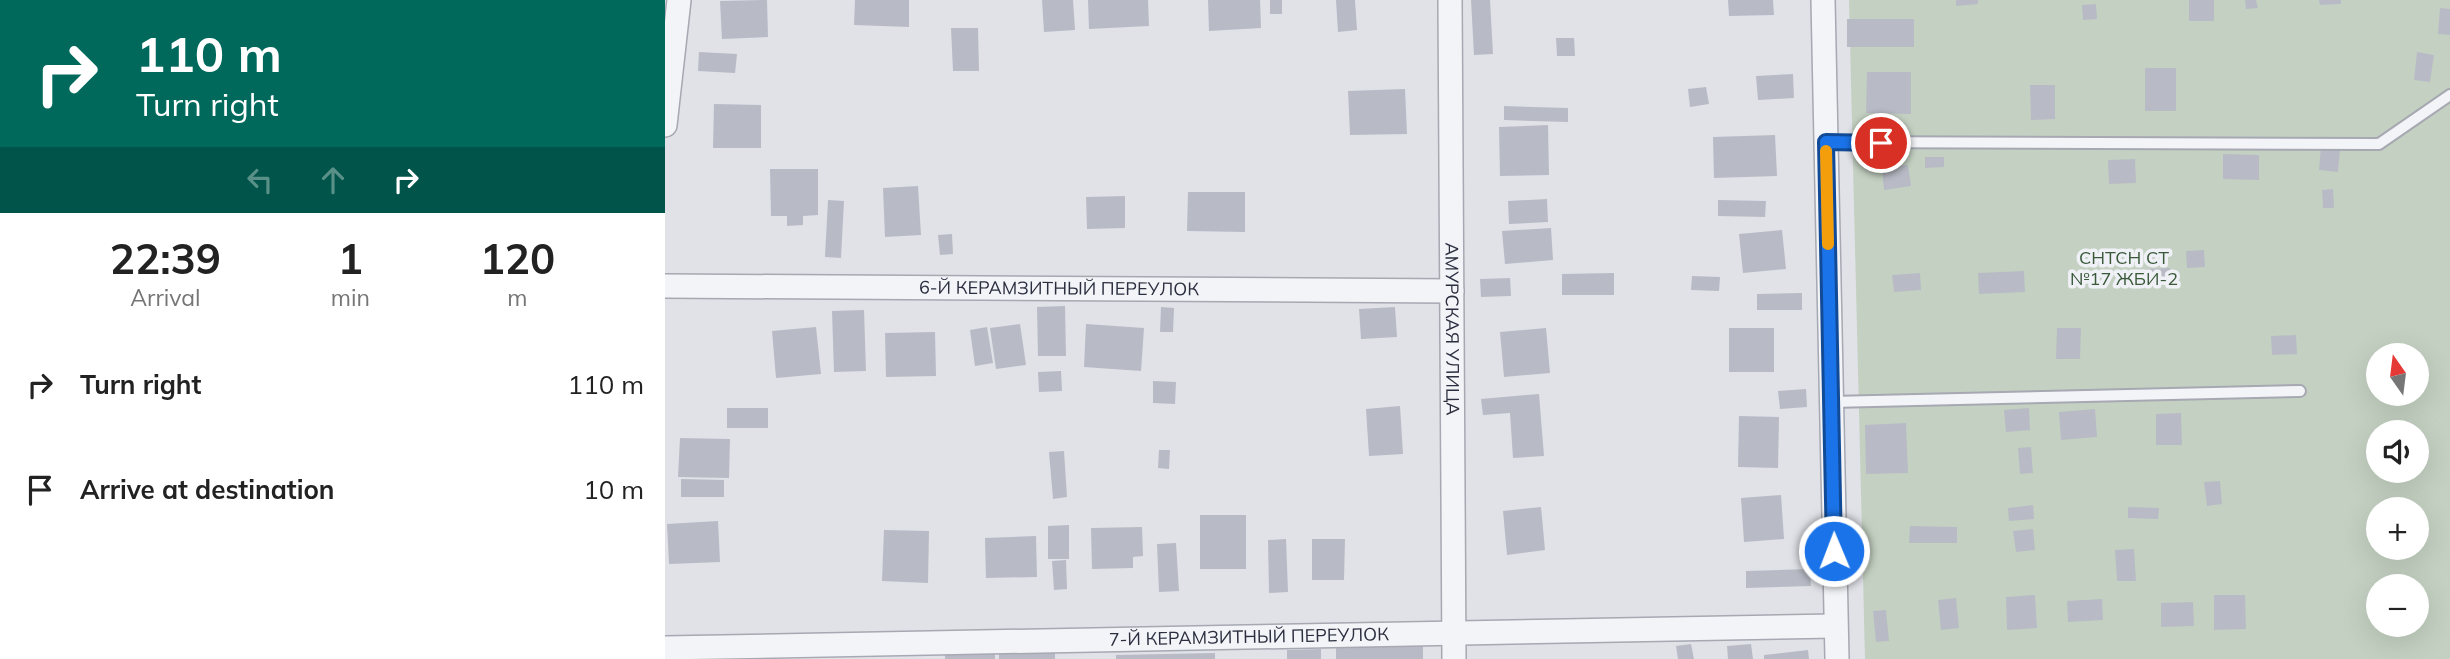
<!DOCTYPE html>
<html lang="en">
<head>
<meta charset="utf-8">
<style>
  body { margin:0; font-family:Mulish,sans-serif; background:#f6f6f6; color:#222; height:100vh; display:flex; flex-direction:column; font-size:26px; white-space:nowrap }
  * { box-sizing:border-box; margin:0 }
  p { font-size:23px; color:#767676 }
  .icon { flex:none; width:38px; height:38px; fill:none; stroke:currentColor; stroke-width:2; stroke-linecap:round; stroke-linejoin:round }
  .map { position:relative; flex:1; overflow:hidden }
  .details { display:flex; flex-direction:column; background:#fff; width:665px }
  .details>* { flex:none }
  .hud { background:#00695c; color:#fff; overflow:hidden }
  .needle { width:46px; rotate:346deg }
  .fabs { position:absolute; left:1701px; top:343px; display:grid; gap:14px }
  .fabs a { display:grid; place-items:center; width:63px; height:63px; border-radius:50%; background:#fff; box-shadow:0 7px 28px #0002; font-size:35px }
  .pin { position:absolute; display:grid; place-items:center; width:60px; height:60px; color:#fff; margin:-30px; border:4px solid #fff; border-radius:50%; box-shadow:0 2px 7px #0007 }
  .me { position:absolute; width:77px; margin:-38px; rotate:359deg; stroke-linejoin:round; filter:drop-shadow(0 0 5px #0008) }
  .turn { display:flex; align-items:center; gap:24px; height:147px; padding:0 21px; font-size:32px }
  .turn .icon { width:91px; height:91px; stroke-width:2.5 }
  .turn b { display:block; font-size:49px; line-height:60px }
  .lanes { display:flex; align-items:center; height:66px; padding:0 21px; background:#0003; justify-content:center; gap:35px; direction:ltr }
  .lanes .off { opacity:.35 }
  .eta { display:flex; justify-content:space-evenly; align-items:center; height:119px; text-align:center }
  .eta b { font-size:42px; font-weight:700; line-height:49px }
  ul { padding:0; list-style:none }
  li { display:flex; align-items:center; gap:21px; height:105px; padding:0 21px }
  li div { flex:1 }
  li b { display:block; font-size:26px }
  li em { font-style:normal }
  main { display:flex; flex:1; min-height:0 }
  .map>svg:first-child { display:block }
  .green { fill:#c4d1c2; fill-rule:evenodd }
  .building { fill:#b8bbc5 }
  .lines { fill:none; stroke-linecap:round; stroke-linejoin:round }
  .service-casing { stroke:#a6a8b2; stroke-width:14 }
  .minor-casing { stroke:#a6a8b2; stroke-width:26 }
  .service { stroke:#f3f4f7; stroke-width:10 }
  .minor { stroke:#f3f4f7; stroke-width:23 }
  .route-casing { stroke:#114b97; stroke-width:18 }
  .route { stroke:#1a73e8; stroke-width:12 }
  .slow { stroke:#f59e0b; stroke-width:12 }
  .labels { text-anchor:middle; stroke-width:7; stroke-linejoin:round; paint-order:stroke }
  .park-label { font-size:18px; fill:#395939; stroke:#f0f1f6 }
  .street-label { font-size:18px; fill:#2a2e3f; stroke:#f0f1f6 }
</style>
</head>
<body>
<main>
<section class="details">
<div class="hud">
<div class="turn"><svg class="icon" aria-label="right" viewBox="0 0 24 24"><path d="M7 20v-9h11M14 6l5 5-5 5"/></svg><div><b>110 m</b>Turn right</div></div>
<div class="lanes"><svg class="icon off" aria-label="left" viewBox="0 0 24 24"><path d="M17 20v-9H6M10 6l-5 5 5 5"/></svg><svg class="icon off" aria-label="ahead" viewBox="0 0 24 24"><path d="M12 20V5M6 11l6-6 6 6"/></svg><svg class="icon" aria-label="right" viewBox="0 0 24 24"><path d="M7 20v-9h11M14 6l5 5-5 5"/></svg></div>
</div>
<div class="eta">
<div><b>22:39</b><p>Arrival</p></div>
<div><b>1</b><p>min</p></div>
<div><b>120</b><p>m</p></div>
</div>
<ul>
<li><svg class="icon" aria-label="right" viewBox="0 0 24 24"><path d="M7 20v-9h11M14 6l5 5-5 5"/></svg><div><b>Turn right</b></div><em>110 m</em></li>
<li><svg class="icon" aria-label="arrive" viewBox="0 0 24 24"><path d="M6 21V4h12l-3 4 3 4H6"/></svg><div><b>Arrive at destination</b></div><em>10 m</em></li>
</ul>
</section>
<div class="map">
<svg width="1785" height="659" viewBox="0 0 1785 659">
  <rect width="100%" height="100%" fill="#e0e2e8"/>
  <path class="green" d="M 1184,0 L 1785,0 L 1785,659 L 1200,659 ZM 1713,355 L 1752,355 L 1752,394 L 1713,394 ZM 1713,432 L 1752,432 L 1752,471 L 1713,471 ZM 1713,509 L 1752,509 L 1752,548 L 1713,548 ZM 1713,586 L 1752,586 L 1752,625 L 1713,625 Z"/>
  <g class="building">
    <polygon points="102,0 103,37 57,39 55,1"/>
    <polygon points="190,0 244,0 244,27 189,25"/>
    <polygon points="377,0 408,0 410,30 379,32"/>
    <polygon points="423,0 483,0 484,26 424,29"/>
    <polygon points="543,0 595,0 596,28 544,31"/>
    <rect x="605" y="0" width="12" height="14"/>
    <polygon points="671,0 690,0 692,30 673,32"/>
    <polygon points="806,0 825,0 828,54 809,55"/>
    <polygon points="1063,0 1108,0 1109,15 1064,16"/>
    <polygon points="1291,0 1313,0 1313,4 1291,6"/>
    <rect x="1524" y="0" width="25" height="21"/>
    <polygon points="1580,0 1591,0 1593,8 1581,9"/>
    <polygon points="1654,0 1676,0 1676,4 1655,5"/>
    <polygon points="1431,4 1432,19 1418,20 1417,5"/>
    <polygon points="1775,8 1785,9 1785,35 1773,34"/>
    <rect x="1182" y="19" width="67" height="28"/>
    <polygon points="286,28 313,28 314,71 288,71"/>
    <polygon points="891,38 909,38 910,56 892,56"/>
    <polygon points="34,52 72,54 70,73 33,71"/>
    <polygon points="1752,52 1769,55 1765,82 1749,80"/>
    <rect x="1480" y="68" width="31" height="43"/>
    <polygon points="1202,72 1246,72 1246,114 1201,113"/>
    <polygon points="1128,74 1129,98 1093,100 1091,76"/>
    <polygon points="1365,85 1390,85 1390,119 1366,120"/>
    <polygon points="1041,87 1044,104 1025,107 1023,89"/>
    <polygon points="740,89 742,134 685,135 683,91"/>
    <polygon points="49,104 96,105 96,148 48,148"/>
    <polygon points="839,106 903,108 903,122 839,120"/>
    <polygon points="883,125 884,175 835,176 834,127"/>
    <polygon points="1110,135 1112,176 1049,178 1048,137"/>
    <polygon points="1656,146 1675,149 1673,172 1654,170"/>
    <polygon points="1558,154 1594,155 1594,180 1558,179"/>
    <polygon points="1260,157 1279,157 1279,167 1260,168"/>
    <polygon points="1470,159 1471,183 1444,184 1443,160"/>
    <polygon points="1243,165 1246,186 1219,190 1217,168"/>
    <polygon points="105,169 153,169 153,215 138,216 138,225 122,226 122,216 106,216"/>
    <polygon points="253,186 256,235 220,237 218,188"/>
    <polygon points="1668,189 1669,208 1658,208 1657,190"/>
    <polygon points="523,192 580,192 580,232 522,231"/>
    <polygon points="460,196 460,228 422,229 421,197"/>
    <polygon points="882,199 883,222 844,224 843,201"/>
    <polygon points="163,200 179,201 176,258 160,257"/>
    <polygon points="1053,200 1101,201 1100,217 1053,216"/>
    <polygon points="886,228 888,260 840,264 837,231"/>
    <polygon points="1117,230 1121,269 1078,273 1074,234"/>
    <polygon points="287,234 288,254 275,255 273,235"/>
    <polygon points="1539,250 1540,267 1522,268 1521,251"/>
    <polygon points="1505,268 1506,283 1482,285 1481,269"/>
    <polygon points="1359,271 1360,292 1314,294 1313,273"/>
    <polygon points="949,273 949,295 897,295 897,274"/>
    <polygon points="1255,273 1256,290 1229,292 1227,275"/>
    <polygon points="1027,276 1055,277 1054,291 1026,290"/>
    <polygon points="845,278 846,296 816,297 815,279"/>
    <polygon points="1137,293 1137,310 1092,310 1092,294"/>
    <polygon points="400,306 401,356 373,356 372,307"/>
    <polygon points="496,307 509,308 508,332 495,332"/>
    <polygon points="730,307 732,337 696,339 694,309"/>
    <polygon points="199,310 201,371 169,372 167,311"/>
    <polygon points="355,324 361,365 331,369 325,328"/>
    <polygon points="421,324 479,328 476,371 419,367"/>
    <polygon points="151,327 156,374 111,378 107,331"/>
    <polygon points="322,327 328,363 310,366 305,330"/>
    <polygon points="881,328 885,373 839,377 835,332"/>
    <rect x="1064" y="328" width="45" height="44"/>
    <polygon points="1392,328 1416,328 1415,359 1391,359"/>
    <polygon points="270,332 271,376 221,377 220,333"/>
    <polygon points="1631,335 1632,354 1607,355 1606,336"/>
    <polygon points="396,371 397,391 374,392 373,372"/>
    <polygon points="488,381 511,382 510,404 488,403"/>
    <polygon points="1141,389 1142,407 1115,409 1113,391"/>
    <polygon points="874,394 879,456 848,458 845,413 818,415 816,399"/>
    <polygon points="735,406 738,454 704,456 701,409"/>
    <rect x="62" y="408" width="41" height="20"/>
    <polygon points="1364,408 1365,430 1341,432 1339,410"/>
    <polygon points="1430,409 1432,437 1396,440 1394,412"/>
    <polygon points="1516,413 1517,445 1491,445 1491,414"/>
    <polygon points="1074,416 1114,417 1113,468 1073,467"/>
    <polygon points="1241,423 1243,473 1201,474 1200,425"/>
    <polygon points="15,438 65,439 64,478 13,477"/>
    <polygon points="1366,447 1368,473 1355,474 1353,448"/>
    <polygon points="494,450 505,450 504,469 493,468"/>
    <polygon points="399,451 402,497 388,499 384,452"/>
    <polygon points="16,479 59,480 59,497 16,497"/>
    <polygon points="1555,481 1557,504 1542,506 1539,482"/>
    <polygon points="1116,495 1119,539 1079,542 1076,498"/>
    <polygon points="1368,505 1369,519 1344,521 1343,508"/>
    <polygon points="876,507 880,550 842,555 838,511"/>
    <polygon points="1463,507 1494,508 1493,519 1463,518"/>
    <rect x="535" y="515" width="46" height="54"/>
    <polygon points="53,521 55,562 4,564 2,524"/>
    <polygon points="404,525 404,559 383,559 383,526"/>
    <polygon points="1245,526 1292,527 1292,543 1244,543"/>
    <polygon points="477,527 478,556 468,557 468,568 427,569 426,528"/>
    <polygon points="1368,529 1370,550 1351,552 1348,531"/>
    <polygon points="219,530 264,531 263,583 217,581"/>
    <polygon points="371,536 372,577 321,578 320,538"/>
    <polygon points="621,539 623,592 604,593 603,540"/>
    <polygon points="647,539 680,539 679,580 647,580"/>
    <polygon points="511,543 514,591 494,592 492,544"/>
    <polygon points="1469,549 1471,581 1452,581 1450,550"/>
    <polygon points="401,560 402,589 389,590 387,561"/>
    <polygon points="1145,569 1146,586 1081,588 1081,571"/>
    <polygon points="1370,595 1372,628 1342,630 1341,597"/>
    <polygon points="1549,595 1580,595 1581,629 1549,630"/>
    <polygon points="1291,598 1294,628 1276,630 1273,600"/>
    <polygon points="1437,599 1438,620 1403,622 1402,601"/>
    <polygon points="1528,602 1529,626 1496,627 1496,603"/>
    <polygon points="1221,610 1224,641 1211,642 1208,611"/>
    <polygon points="1026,644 1029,659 1013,659 1011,646"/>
    <polygon points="1086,644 1088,659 1063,659 1062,646"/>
    <rect x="671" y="646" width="87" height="13"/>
    <polygon points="656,649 656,659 622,659 622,650"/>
    <polygon points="1143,650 1144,659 1099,659 1099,655"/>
    <rect x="280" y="652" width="50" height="7"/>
    <polygon points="390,652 390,659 334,659 334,653"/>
    <polygon points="550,653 550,659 451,659 451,655"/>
  </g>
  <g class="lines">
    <g class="service-casing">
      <g id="service">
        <polyline points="1161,142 1714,144 1785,95"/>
        <polyline points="1166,402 1635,391"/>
      </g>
    </g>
    <g class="minor-casing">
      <g id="minor">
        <path id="s1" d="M 785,0 L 789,659"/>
        <polyline points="1158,0 1172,659"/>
        <polyline points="0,125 14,0"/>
        <path id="s2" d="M 0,286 L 787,291"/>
        <path id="s3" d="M 0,648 L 1170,626"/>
      </g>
    </g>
    <use href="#service" class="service"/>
    <use href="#minor" class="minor"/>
  </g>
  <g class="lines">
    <g class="route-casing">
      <polyline id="route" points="1169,551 1161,142 1216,143"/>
    </g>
    <use href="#route" class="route"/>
    <polyline class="slow" points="1161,151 1163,244"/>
  </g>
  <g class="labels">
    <g class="park-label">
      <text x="1459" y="264">СНТСН СТ<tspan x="1459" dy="21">№17 ЖБИ-2</tspan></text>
    </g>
    <g class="street-label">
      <text dy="6" stroke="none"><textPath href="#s2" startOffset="394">6-Й КЕРАМЗИТНЫЙ ПЕРЕУЛОК</textPath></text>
      <text dy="6" stroke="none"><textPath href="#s1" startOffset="329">АМУРСКАЯ УЛИЦА</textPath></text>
      <text dy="6" stroke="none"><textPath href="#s3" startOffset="584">7-Й КЕРАМЗИТНЫЙ ПЕРЕУЛОК</textPath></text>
    </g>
  </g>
</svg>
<div class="fabs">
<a><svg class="needle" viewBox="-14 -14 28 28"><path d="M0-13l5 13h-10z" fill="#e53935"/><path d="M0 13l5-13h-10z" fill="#767676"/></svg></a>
<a><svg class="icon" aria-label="sound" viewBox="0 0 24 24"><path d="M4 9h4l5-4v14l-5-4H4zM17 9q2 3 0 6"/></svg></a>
<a>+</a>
<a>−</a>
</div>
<div class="pin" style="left:1216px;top:143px;background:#d93025"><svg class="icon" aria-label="arrive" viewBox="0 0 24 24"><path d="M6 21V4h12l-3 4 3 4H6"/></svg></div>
<svg class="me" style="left:1169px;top:551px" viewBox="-20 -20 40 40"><circle r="17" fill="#1a73e8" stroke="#fff" stroke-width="3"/><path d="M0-11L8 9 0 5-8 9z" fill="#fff"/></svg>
</div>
</main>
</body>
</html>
